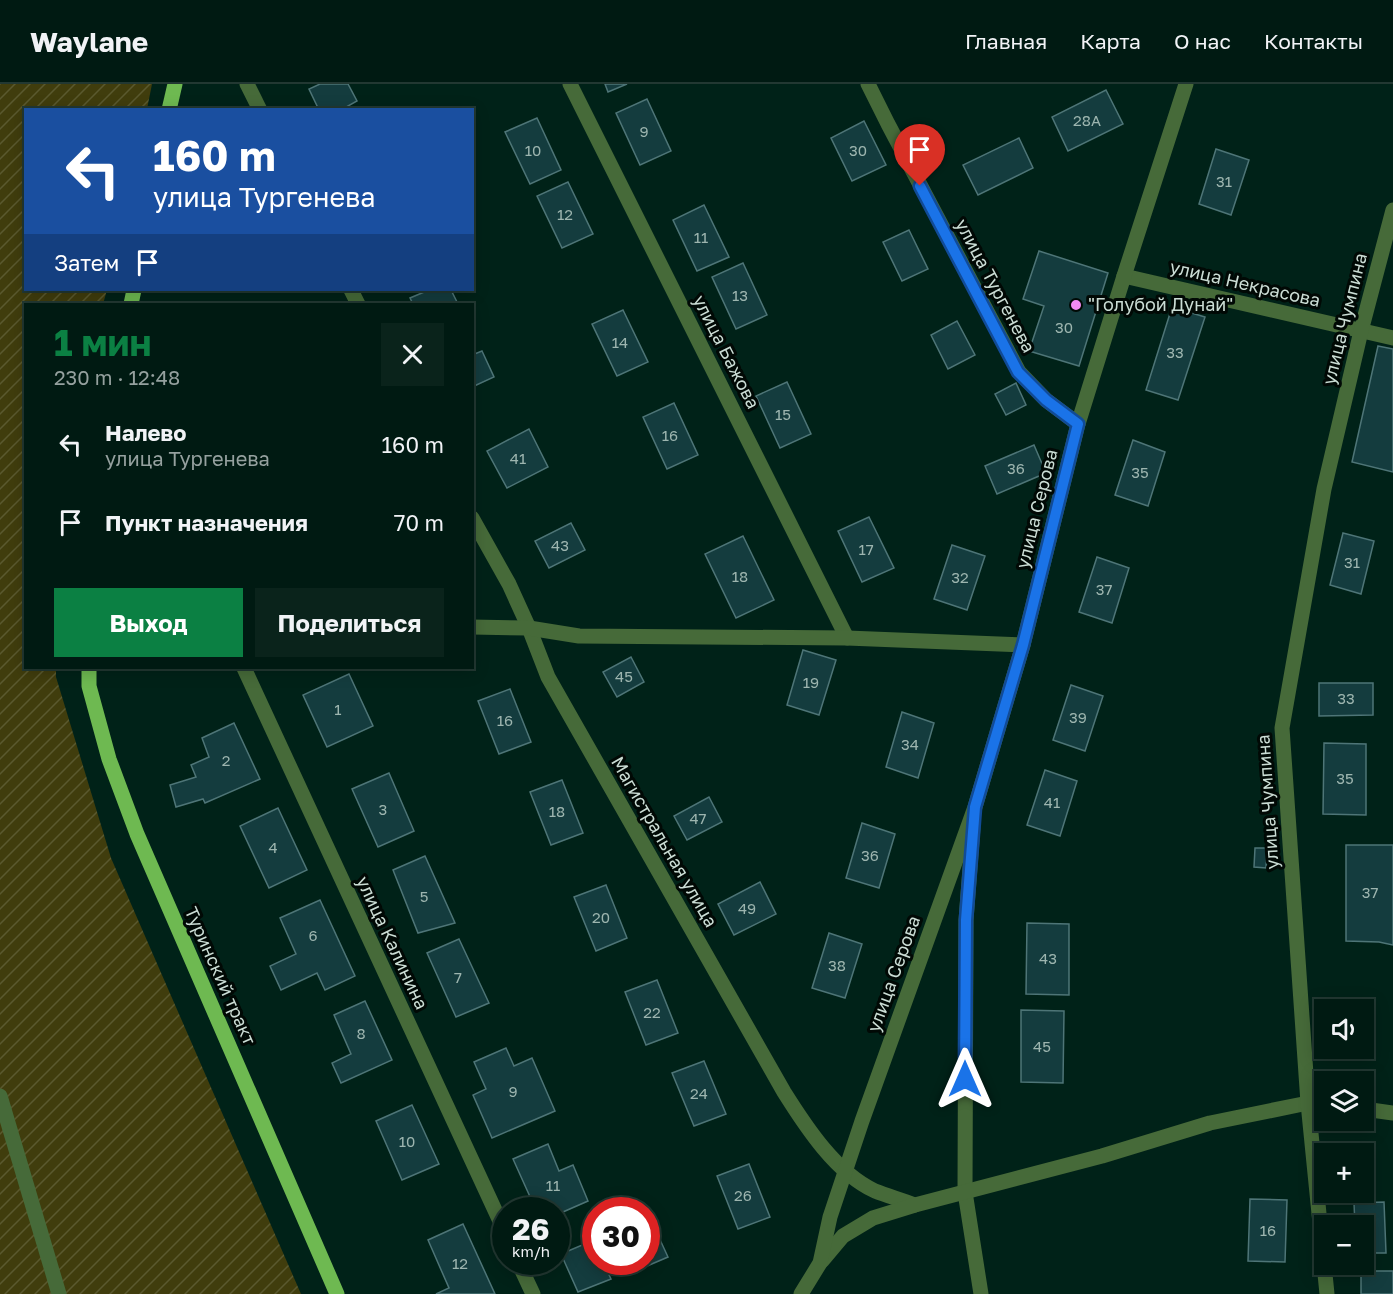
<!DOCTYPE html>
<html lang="ru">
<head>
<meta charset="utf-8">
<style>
  body { margin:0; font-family:"Golos Text",sans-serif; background:#0a231b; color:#f1f3f6; height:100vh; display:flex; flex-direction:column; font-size:22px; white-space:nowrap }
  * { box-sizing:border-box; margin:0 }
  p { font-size:20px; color:#95a19f }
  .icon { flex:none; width:33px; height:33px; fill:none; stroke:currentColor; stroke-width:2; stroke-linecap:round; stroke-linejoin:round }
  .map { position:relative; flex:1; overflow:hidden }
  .panel { position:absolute; left:24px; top:219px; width:450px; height:366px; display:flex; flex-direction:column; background:#001a12; border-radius:0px; box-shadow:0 3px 15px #0003,0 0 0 2px #223832 }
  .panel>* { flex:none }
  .top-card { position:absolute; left:24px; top:24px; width:450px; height:183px; border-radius:0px; box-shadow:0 3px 15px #0003,0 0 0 2px #223832; background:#1a4fa0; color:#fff; overflow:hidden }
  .tools { position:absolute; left:1314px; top:915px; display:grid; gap:12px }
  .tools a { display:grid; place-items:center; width:60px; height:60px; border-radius:0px; background:#001a12; box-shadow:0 3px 15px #0003,0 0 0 2px #223832; font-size:30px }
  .speed { position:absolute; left:492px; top:1113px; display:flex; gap:12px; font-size:30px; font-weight:700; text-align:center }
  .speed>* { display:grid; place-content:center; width:78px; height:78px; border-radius:50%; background:#001a12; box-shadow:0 3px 15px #0003,0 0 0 2px #223832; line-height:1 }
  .speed small { font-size:15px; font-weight:400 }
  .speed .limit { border:9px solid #d22; background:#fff; color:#111 }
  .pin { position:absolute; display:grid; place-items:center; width:51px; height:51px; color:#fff; margin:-62px -26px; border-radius:50% 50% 50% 0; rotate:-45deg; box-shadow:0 0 6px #0007 }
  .pin .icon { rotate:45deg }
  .me { position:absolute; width:66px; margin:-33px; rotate:0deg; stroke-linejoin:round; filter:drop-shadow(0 0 4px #0008) }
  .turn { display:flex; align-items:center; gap:21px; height:126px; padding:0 30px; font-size:27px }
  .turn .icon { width:78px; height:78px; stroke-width:2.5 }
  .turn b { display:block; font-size:42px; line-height:51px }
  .then { display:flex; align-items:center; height:57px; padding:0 30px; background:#0003; gap:12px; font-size:22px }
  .round { display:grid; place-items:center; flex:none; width:63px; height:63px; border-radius:0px; background:#0a231b }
  .summary { display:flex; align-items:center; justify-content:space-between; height:102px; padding:0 30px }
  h1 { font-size:36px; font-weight:700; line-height:45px; color:#0b8043 }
  .action { display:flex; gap:12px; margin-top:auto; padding:12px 30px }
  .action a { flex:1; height:69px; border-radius:0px; background:#0b8043; color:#fff; font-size:24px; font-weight:700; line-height:69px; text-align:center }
  .action a+a { background:#0a231b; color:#f1f3f6 }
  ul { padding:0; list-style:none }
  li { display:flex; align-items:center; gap:18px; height:78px; padding:0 30px }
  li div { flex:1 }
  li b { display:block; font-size:22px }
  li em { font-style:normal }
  header { display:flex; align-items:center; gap:36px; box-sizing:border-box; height:84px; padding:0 30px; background:#001a12; border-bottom:2px solid #223832 }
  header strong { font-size:28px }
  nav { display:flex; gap:33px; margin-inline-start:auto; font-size:21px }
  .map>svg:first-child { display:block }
  .garden { fill:url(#garden-furrows) }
  .building { fill:#143c3e; stroke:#4e7577; stroke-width:1.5 }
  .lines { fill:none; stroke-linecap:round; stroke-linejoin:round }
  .minor { stroke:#466a39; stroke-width:15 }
  .major { stroke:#6eb951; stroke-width:15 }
  .route-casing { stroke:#114b97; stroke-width:15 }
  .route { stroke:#1a73e8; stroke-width:10 }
  .poi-dot { fill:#f28af2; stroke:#010905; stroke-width:2 }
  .labels { text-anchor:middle; stroke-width:6; stroke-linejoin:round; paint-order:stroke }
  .number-label { font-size:15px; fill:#9db5af }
  .street-label { font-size:18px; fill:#cbddd5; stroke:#010905 }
  .poi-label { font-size:18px; fill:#cbddd5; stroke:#010905; text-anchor:start }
</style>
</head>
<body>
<header>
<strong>Waylane</strong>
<nav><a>Главная</a><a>Карта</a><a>О нас</a><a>Контакты</a></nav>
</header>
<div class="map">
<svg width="1393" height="1210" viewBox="0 0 1393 1210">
  <defs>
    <pattern id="garden-furrows" width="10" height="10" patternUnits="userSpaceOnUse" patternTransform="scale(1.5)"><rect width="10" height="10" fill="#403d0d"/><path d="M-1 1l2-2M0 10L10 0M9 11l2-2" fill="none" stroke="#5a592f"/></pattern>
  </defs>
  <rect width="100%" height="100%" fill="#002218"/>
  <polygon class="garden" points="0,0 152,0 147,25 26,26 26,206 107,206 103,220 26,220 26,584 56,584 56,593 111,774 301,1210 0,1210"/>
  <g class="building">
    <polygon points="320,0 348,0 357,17 341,26 319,26 309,5"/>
    <polygon points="605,0 627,0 608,8"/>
    <polygon points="1106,6 1123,40 1068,67 1052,33"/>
    <polygon points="647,15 671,67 640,81 616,29"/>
    <polygon points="537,34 561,86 530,100 505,48"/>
    <polygon points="864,37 886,81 852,97 831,54"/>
    <polygon points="1019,54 1033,84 978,111 963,81"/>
    <polygon points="1216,65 1249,76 1231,131 1199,120"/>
    <polygon points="568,98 593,150 562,164 537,112"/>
    <polygon points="704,121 729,173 697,187 673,136"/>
    <polygon points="909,146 928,185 902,197 883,158"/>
    <polygon points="1039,167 1108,189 1079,282 1029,267 1044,222 1023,215"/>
    <polygon points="743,179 767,231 736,245 712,193"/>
    <polygon points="429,206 451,206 458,220 413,220 410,214"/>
    <polygon points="1172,223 1205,233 1178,316 1146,306"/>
    <polygon points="623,226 648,278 617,292 592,240"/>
    <polygon points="957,237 975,271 948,285 931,251"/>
    <polygon points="1378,262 1393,265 1393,388 1352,378"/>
    <polygon points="482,267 494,293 472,303 472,271"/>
    <polygon points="787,298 811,350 780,364 756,312"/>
    <polygon points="1016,299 1026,321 1006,331 995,310"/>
    <polygon points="674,319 698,371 667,385 643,333"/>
    <polygon points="529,345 548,383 507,404 487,367"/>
    <polygon points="1133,356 1165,368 1148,422 1115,411"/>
    <polygon points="1034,361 1046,389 997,410 985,382"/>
    <polygon points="869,433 894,484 862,498 838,447"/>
    <polygon points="571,439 585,466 549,484 535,457"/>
    <polygon points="1343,449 1374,457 1361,510 1330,501"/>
    <polygon points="743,452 774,516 736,534 705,470"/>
    <polygon points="952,461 985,472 967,526 934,515"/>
    <polygon points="1097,473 1129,484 1112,539 1079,528"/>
    <polygon points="803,566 836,576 819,631 787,621"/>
    <polygon points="631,573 644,598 617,613 603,588"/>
    <polygon points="349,590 373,642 327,663 303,611"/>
    <polygon points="1319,599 1373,599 1373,631 1319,632"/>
    <polygon points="1071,601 1103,612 1085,667 1053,656"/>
    <polygon points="510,605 531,658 499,670 478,617"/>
    <polygon points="902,628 934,639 918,694 886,683"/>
    <polygon points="234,639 260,695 205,719 203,715 176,723 170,701 196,693 191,681 209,673 202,654"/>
    <polygon points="1324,659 1366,660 1366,731 1323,730"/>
    <polygon points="1045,686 1077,697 1060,752 1027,741"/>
    <polygon points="389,689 414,747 378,763 352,705"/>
    <polygon points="562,696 583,749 551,761 530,708"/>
    <polygon points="709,713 722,738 687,756 674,732"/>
    <polygon points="278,724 307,786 269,804 240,742"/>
    <polygon points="862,739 895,750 879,804 846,794"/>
    <polygon points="1346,761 1393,761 1393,861 1379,858 1346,857"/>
    <polygon points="1255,764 1267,764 1266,784 1254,783"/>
    <polygon points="425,772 455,839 418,849 393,786"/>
    <polygon points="760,798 776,830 734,851 718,820"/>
    <polygon points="606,801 627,854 596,867 574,813"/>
    <polygon points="320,816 355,892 325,906 317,889 281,906 270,882 296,870 280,834"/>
    <polygon points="1027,839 1069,840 1069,911 1026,910"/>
    <polygon points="829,849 862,860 845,914 812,904"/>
    <polygon points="459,855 489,919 456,933 427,869"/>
    <polygon points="657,896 678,949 646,961 625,908"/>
    <polygon points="365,917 392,976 341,999 332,979 351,970 334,931"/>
    <polygon points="1021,926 1064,927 1063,999 1021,998"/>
    <polygon points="506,964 514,982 532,974 555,1027 492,1054 473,1011 486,1005 474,978"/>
    <polygon points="704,977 726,1030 694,1042 672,989"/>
    <polygon points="412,1021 439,1080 402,1096 376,1037"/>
    <polygon points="548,1060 559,1087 573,1081 588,1117 556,1131 556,1126 536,1126 513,1075"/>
    <polygon points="749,1080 770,1133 738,1145 717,1092"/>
    <polygon points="1250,1115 1287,1116 1285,1178 1248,1177"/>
    <polygon points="1384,1118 1386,1169 1364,1169 1364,1142 1355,1142 1354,1119"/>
    <polygon points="463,1140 495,1210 436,1210 449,1204 428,1156"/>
    <polygon points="656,1147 668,1173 647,1182 644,1178 646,1178 646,1152"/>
    <polygon points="594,1156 596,1178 603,1178 611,1195 578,1208 561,1170"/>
    <rect x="1361" y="1187" width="32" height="23"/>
  </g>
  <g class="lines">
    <g class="minor">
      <polyline points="247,0 260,26"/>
      <polyline points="570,0 847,554"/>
      <polyline points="868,0 888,40 1019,288 1046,316 1078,340"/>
      <polyline points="1124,192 1393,254"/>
      <polyline points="351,206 358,220"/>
      <path d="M 472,434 L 509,500 L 529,544 L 548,593 L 784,1008 C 806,1043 836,1089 875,1107 C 888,1112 902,1116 915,1121"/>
      <polyline points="472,543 529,544 579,552 847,554 1023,561"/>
      <polyline points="244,584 506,1150"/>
      <polyline points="973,744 966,836 965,1108 981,1210"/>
      <polyline points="0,1012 59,1210"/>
      <polyline points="1364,1025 1393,1029"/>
      <polyline points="822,1177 843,1152 873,1134 915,1121 1102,1072 1210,1039 1308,1019 1324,1021"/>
      <polyline points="518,1178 533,1210"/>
      <polyline points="801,1210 820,1179 830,1133 862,1037 975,723 1023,561 1078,340 1124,192 1186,0"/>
      <polyline points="1327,1210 1308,1019 1282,644 1324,405 1361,247 1393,126"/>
    </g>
    <g class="major">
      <polyline points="169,26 175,0"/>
      <polyline points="131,220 134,206"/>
      <polyline points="89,584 89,602 109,675 137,750 337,1210"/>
    </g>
  </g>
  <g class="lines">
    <g class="route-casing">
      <polyline id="route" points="920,102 1018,288 1046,316 1078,340 1023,561 975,723 966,836 965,995"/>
    </g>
    <use href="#route" class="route"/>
  </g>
  <circle class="poi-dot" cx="1076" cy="221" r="6"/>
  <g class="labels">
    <g class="number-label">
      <text x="1087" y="42">28А</text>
      <text x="644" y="53">9</text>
      <text x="533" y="72">10</text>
      <text x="858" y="72">30</text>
      <text x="1224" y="103">31</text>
      <text x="565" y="136">12</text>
      <text x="701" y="159">11</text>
      <text x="740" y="217">13</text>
      <text x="1064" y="249">30</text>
      <text x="620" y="264">14</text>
      <text x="1175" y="274">33</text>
      <text x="783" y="336">15</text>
      <text x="670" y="357">16</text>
      <text x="518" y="380">41</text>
      <text x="1016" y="390">36</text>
      <text x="1140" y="394">35</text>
      <text x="560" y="467">43</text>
      <text x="866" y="471">17</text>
      <text x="1352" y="484">31</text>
      <text x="740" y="498">18</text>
      <text x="960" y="499">32</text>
      <text x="1104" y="511">37</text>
      <text x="624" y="598">45</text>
      <text x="811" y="604">19</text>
      <text x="1346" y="620">33</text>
      <text x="338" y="631">1</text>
      <text x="1078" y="639">39</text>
      <text x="505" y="642">16</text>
      <text x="910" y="666">34</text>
      <text x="226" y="682">2</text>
      <text x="1345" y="700">35</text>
      <text x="1052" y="724">41</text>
      <text x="383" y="731">3</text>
      <text x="557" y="733">18</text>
      <text x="698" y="740">47</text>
      <text x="273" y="769">4</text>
      <text x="870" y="777">36</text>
      <text x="1370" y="814">37</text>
      <text x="424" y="818">5</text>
      <text x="747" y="830">49</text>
      <text x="601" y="839">20</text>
      <text x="313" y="857">6</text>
      <text x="1048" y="880">43</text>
      <text x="837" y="887">38</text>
      <text x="458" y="899">7</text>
      <text x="652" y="934">22</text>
      <text x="361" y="955">8</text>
      <text x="1042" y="968">45</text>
      <text x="513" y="1013">9</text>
      <text x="699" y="1015">24</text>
      <text x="407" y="1063">10</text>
      <text x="553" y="1107">11</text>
      <text x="743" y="1117">26</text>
      <text x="1268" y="1152">16</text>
      <text x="460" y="1185">12</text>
    </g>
    <g class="street-label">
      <text transform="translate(1245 200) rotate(13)" y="6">улица Некрасова</text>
      <text transform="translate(995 202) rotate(62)" y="6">улица Тургенева</text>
      <text transform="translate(1345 235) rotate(-76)" y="6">улица Чумпина</text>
      <text transform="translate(726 268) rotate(63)" y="6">улица Бажова</text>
      <text transform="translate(1037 425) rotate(-76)" y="6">улица Серова</text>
      <text transform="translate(1268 718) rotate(-94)" y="6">улица Чумпина</text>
      <text transform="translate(664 758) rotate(60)" y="6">Магистральная улица</text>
      <text transform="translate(392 859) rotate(65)" y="6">улица Калинина</text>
      <text transform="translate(894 890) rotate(-70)" y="6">улица Серова</text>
      <text transform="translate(220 892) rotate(66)" y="6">Туринский тракт</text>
    </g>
    <g class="poi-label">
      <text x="1088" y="227">"Голубой Дунай"</text>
    </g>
  </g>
</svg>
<div class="tools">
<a><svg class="icon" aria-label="sound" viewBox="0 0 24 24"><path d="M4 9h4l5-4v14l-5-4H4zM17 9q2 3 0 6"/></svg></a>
<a><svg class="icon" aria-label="layers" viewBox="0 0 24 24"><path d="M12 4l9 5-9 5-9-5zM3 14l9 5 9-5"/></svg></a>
<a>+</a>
<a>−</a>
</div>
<div class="speed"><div>26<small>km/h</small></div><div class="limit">30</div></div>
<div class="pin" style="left:920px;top:102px;background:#d93025"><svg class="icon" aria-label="arrive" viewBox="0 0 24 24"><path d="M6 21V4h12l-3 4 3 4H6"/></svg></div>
<svg class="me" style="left:965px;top:995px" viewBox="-20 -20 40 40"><path d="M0-17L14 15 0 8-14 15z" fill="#1a73e8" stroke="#fff" stroke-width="4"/></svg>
<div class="top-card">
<div class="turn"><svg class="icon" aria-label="left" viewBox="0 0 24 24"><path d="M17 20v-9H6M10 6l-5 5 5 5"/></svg><div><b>160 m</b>улица Тургенева</div></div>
<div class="then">Затем<svg class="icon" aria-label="arrive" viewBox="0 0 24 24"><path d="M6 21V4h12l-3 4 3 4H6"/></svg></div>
</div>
<section class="panel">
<div class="summary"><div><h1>1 мин</h1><p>230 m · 12:48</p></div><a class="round"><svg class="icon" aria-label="close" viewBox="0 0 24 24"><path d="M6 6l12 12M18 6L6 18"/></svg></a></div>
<ul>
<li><svg class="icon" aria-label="left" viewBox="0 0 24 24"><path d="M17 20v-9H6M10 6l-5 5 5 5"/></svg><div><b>Налево</b><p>улица Тургенева</p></div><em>160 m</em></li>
<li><svg class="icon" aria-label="arrive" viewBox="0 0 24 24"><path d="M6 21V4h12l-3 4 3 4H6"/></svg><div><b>Пункт назначения</b></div><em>70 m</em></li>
</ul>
<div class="action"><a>Выход</a><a>Поделиться</a></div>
</section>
</div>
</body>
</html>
